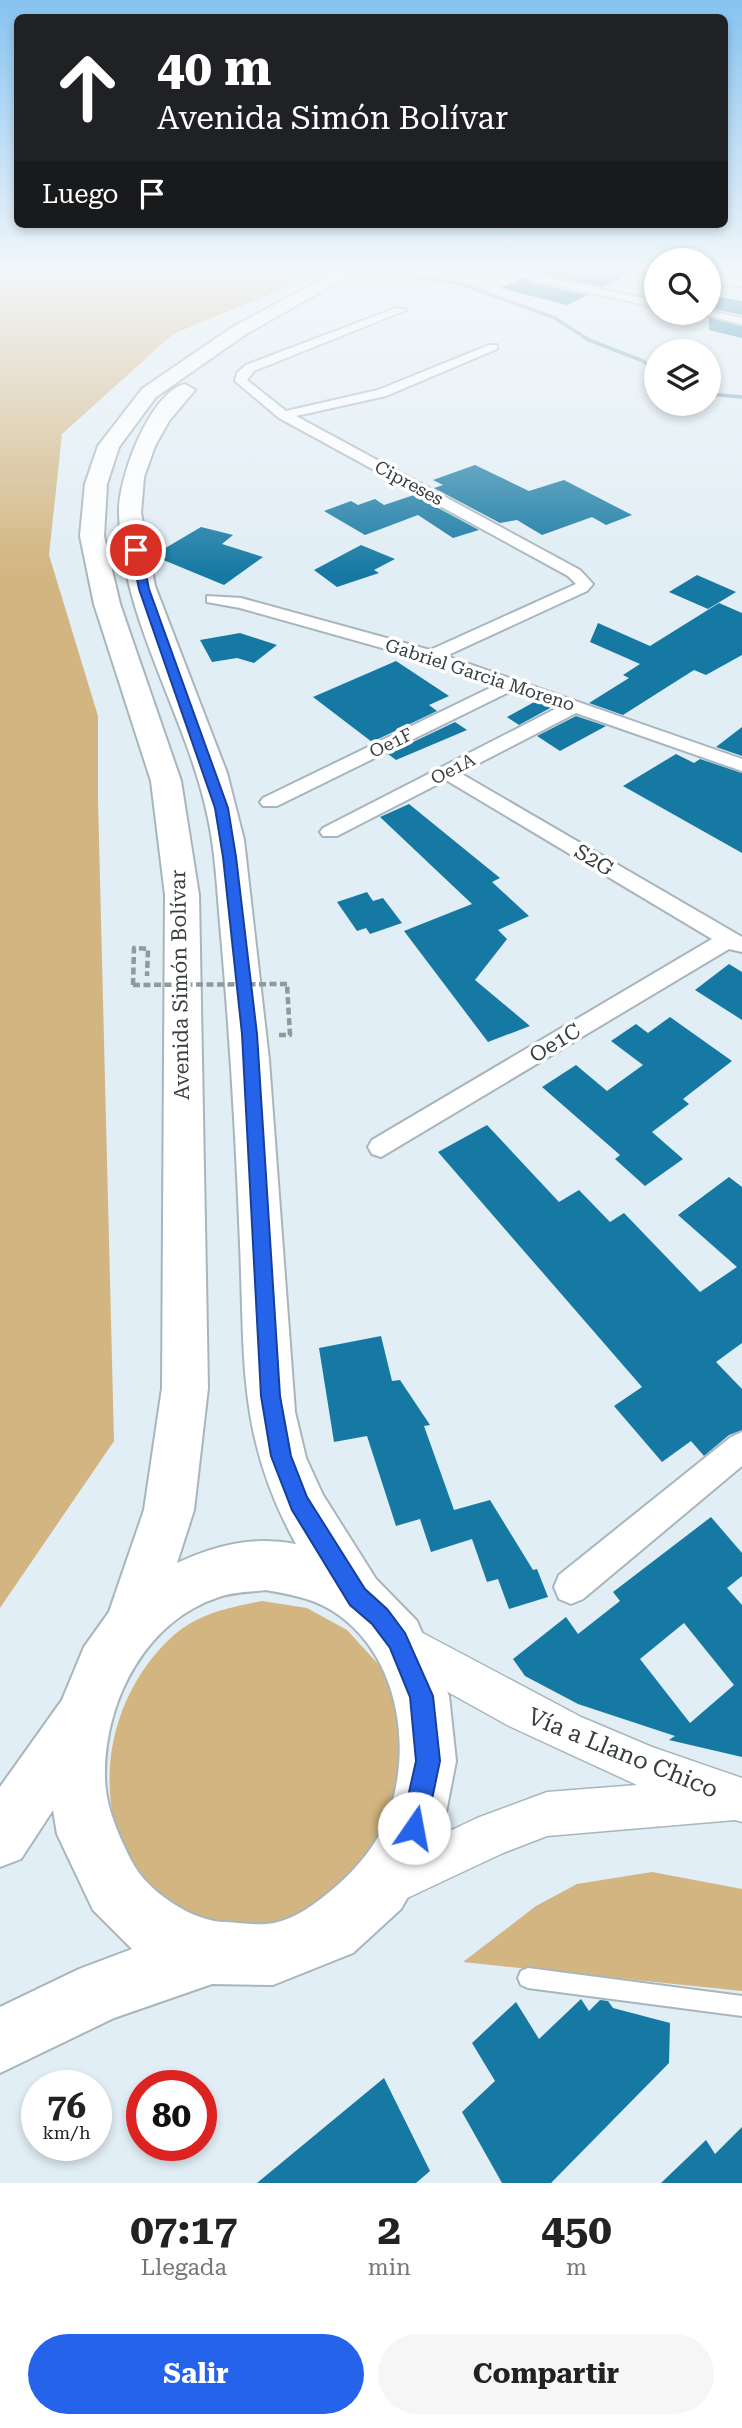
<!DOCTYPE html>
<html lang="es">
<head>
<meta charset="utf-8">
<style>
  body { margin:0; font-family:"Roboto Serif",serif; background:#f6f6f6; color:#222; height:100vh; display:flex; flex-direction:column; font-size:26px; white-space:nowrap }
  * { box-sizing:border-box; margin:0 }
  p { font-size:23px; color:#767676 }
  .icon { flex:none; width:38px; height:38px; fill:none; stroke:currentColor; stroke-width:2; stroke-linecap:round; stroke-linejoin:round }
  .map { position:relative; height:2183px; overflow:hidden }
  .details { display:flex; flex-direction:column; background:#fff; flex:1 }
  .details>* { flex:none }
  .banner { position:absolute; left:14px; top:14px; width:714px; height:214px; border-radius:10px; box-shadow:0 4px 10px #0003; background:#202124; color:#fff; overflow:hidden }
  .controls { position:absolute; left:644px; top:248px; display:grid; gap:14px }
  .controls a { display:grid; place-items:center; width:77px; height:77px; border-radius:50%; background:#fff; box-shadow:0 4px 10px #0003; font-size:35px }
  .speed { position:absolute; left:21px; top:2070px; display:flex; gap:14px; font-size:35px; font-weight:700; text-align:center }
  .speed>* { display:grid; place-content:center; width:91px; height:91px; border-radius:50%; background:#fff; box-shadow:0 4px 10px #0003; line-height:1 }
  .speed small { font-size:18px; font-weight:400 }
  .speed .limit { border:10px solid #d22; background:#fff; color:#111 }
  .pin { position:absolute; display:grid; place-items:center; width:60px; height:60px; color:#fff; margin:-30px; border:4px solid #fff; border-radius:50%; box-shadow:0 2px 7px #0007 }
  .me { position:absolute; width:77px; margin:-38px; rotate:12deg; stroke-linejoin:round; filter:drop-shadow(0 0 5px #0008) }
  .turn { display:flex; align-items:center; gap:24px; height:147px; padding:0 28px; font-size:32px }
  .turn .icon { width:91px; height:91px; stroke-width:2.5 }
  .turn b { display:block; font-size:49px; line-height:60px }
  .then { display:flex; align-items:center; height:66px; padding:0 28px; background:#0003; gap:14px; font-size:26px }
  .eta { display:flex; justify-content:space-evenly; align-items:center; height:119px; text-align:center }
  .eta b { font-size:42px; font-weight:700; line-height:49px }
  .primary-button { display:flex; gap:14px; margin-top:auto; padding:14px 28px }
  .primary-button a { flex:1; height:80px; border-radius:42px; background:#2563eb; color:#fff; font-size:28px; font-weight:700; line-height:80px; text-align:center }
  .primary-button a+a { background:#f6f6f6; color:#222 }
  .map>svg:first-child { display:block }
  .green { fill:#d2b580 }
  .lines { fill:none; stroke-linecap:round; stroke-linejoin:round }
  .stream { stroke:#78a8c3; stroke-width:3.5 }
  .building { fill:#1679a3; fill-rule:evenodd }
  .service-casing { stroke:#a9b5bc; stroke-width:4 }
  .minor-casing { stroke:#a9b5bc; stroke-width:4 }
  .tertiary-casing { stroke:#a9b5bc; stroke-width:3 }
  .trunk-casing { stroke:#a9b5bc; stroke-width:4 }
  .path { stroke:#90999e; stroke-width:4.5; stroke-dasharray:7 3.5; stroke-linecap:butt }
  .service { fill:#fff; fill-rule:evenodd }
  .minor { fill:#fff; fill-rule:evenodd }
  .tertiary { fill:#fff; fill-rule:evenodd }
  .trunk { fill:#fff; fill-rule:evenodd }
  .path-bridge { stroke:#90999e; stroke-width:4.5; stroke-dasharray:7 3.5; stroke-linecap:butt }
  .route { fill:#2563eb; stroke:#184099; stroke-width:2 }
  .labels { text-anchor:middle; stroke-width:7; stroke-linejoin:round; paint-order:stroke }
  .far-street-label { font-size:18px; fill:#383d40; stroke:#fff }
  .street-label { font-size:21px; fill:#383d40; stroke:#fff }
  .near-street-label { font-size:24px; fill:#383d40; stroke:#fff }
</style>
</head>
<body>
<div class="map">
<svg width="742" height="2183" viewBox="0 0 742 2183">
  <rect width="100%" height="100%" fill="#e1eef5"/>
  <g class="green">
    <polygon points="0,269 311,269 287,287 173,334 62,434 49,555 98,716 98,800 114,1441 0,1608"/>
    <path d="M 262,1601 L 307,1608 L 347,1630 L 380,1666 L 401,1713 L 406,1768 L 368,1874 L 276,1934 C 256,1930 184,1920 172,1911 C 83,1842 94,1706 174,1635 C 199,1613 231,1607 262,1601 Z"/>
    <polygon points="652,1872 742,1889 742,1991 463,1962 536,1906 577,1884"/>
  </g>
  <g class="lines">
    <g class="stream">
      <polyline points="256,269 294,275 418,277 461,284 555,318 589,340 643,361 656,371"/>
      <polyline points="709,394 742,397"/>
    </g>
  </g>
  <g class="building">
    <polygon points="546,269 640,269 603,287 536,273"/>
    <polygon points="528,276 530,283 588,295 567,305 500,288"/>
    <polygon points="709,295 742,301 742,315 709,308"/>
    <polygon points="709,318 742,326 742,338 709,330"/>
    <polygon points="475,465 529,491 564,480 632,515 606,525 592,517 542,535 517,520 500,523 434,488 443,485 433,480"/>
    <polygon points="414,495 479,530 453,538 418,515 365,535 324,511 351,501 358,505 375,499 384,505"/>
    <polygon points="201,527 233,535 222,544 263,557 224,585 161,559 166,556 157,553"/>
    <polygon points="361,545 395,559 374,570 379,573 337,587 314,570"/>
    <polygon points="697,575 736,592 708,609 669,592"/>
    <polygon points="719,603 742,613 742,655 706,675 694,670 623,715 589,703 629,678 623,675 640,664 590,642 598,623 650,646"/>
    <polygon points="240,633 277,645 254,663 237,658 212,662 200,640"/>
    <polygon points="396,661 449,696 429,705 437,711 372,742 313,697"/>
    <polygon points="536,701 552,707 519,725 507,717"/>
    <polygon points="576,716 606,726 560,751 537,736"/>
    <polygon points="455,722 467,730 396,760 388,754"/>
    <polygon points="742,727 742,756 716,747"/>
    <polygon points="676,754 694,763 700,759 742,773 742,853 623,786"/>
    <polygon points="409,804 500,878 492,882 529,916 498,930 507,939 475,980 530,1026 488,1042 404,931 472,904 380,817"/>
    <polygon points="367,892 373,901 383,898 402,923 370,934 366,928 357,931 337,902"/>
    <polygon points="729,964 742,972 742,1020 695,990"/>
    <polygon points="670,1017 732,1061 683,1099 689,1104 652,1132 683,1159 645,1186 615,1159 620,1155 542,1087 576,1065 607,1091 643,1065 611,1041 636,1024 648,1033"/>
    <polygon points="487,1125 559,1202 579,1190 610,1222 624,1213 700,1292 737,1267 678,1215 729,1177 742,1187 742,1343 716,1362 742,1389 742,1430 729,1435 704,1456 691,1441 662,1462 614,1406 642,1387 438,1152"/>
    <polygon points="381,1336 392,1381 400,1380 430,1425 424,1426 454,1510 490,1500 533,1570 537,1569 548,1597 509,1609 498,1579 487,1582 472,1539 431,1552 420,1519 396,1526 367,1436 334,1442 319,1348"/>
    <path d="M 711,1517 L 742,1553 L 742,1576 L 727,1588 L 742,1605 L 742,1757 L 669,1740 L 675,1736 L 578,1704 L 525,1676 L 513,1659 L 566,1617 L 578,1634 L 620,1601 L 613,1592 ZM 684,1623 L 734,1685 L 690,1723 L 640,1659 Z"/>
    <polygon points="581,1999 589,2011 600,2000 608,2001 613,2008 670,2023 669,2063 551,2183 502,2183 462,2112 495,2081 472,2043 516,2002 539,2039"/>
    <polygon points="384,2078 430,2171 416,2183 257,2183"/>
    <polygon points="742,2127 742,2183 661,2183 706,2140 715,2154"/>
  </g>
  <g class="lines">
    <g class="service-casing">
      <polygon id="service" points="528,1968 742,1996 742,2016 528,1988 521,1985 518,1978 521,1971"/>
    </g>
    <g class="minor-casing">
      <g id="minor">
        <polygon points="535,275 656,301 656,307 531,280 531,276"/>
        <polygon points="709,275 742,281 742,287 709,281"/>
        <polygon points="396,308 406,310 254,371 247,380 286,411 378,390 489,345 497,345 497,349 386,396 296,416 580,570 593,584 587,591 446,656 742,759 742,771 576,713 460,773 742,937 742,952 729,949 381,1157 372,1154 368,1147 372,1140 712,939 446,780 337,836 323,836 320,832 323,828 559,707 513,690 277,806 263,806 260,802 263,798 496,685 425,660 240,608 207,602 207,596 241,598 430,650 576,584 568,576 279,418 235,381 237,373 246,365"/>
        <polygon points="709,311 742,318 742,324 698,313"/>
        <polygon points="742,1432 742,1466 583,1599 571,1604 559,1599 554,1587 559,1575 731,1437"/>
      </g>
    </g>
    <g class="tertiary-casing">
      <polygon id="tertiary" points="400,1621 581,1717 652,1747 742,1778 742,1822 735,1820 547,1836 503,1853 388,1907 372,1900 365,1884 372,1868 477,1818 547,1792 637,1785 509,1726 385,1657 379,1642 385,1627"/>
    </g>
    <g class="trunk-casing">
      <path id="trunk" d="M 342,269 L 361,269 L 246,334 L 156,397 L 119,447 L 107,484 L 104,536 L 120,604 L 181,781 L 199,895 L 208,1388 L 194,1510 L 177,1563 C 217,1545 252,1536 296,1544 C 237,1437 245,1360 240,1244 C 236,1141 230,1038 221,935 C 217,893 216,850 206,809 C 183,709 121,617 119,513 C 118,479 149,393 185,384 L 195,390 L 169,421 L 155,446 L 144,477 L 141,513 L 155,586 L 227,773 L 244,840 L 269,1060 L 295,1412 L 306,1458 L 323,1495 L 376,1579 L 417,1621 L 449,1696 L 456,1761 L 443,1828 L 435,1849 L 401,1909 L 353,1953 L 273,1985 L 212,1984 L 114,2018 L 0,2073 L 0,2007 L 79,1969 L 132,1949 L 93,1910 L 57,1834 L 53,1810 L 21,1859 L 0,1867 L 0,1787 L 62,1700 L 84,1647 L 109,1612 L 144,1510 L 162,1388 L 165,895 L 151,781 L 94,604 L 80,536 L 85,484 L 98,446 L 142,389 L 234,326 ZM 266,1590 C 293,1595 318,1599 340,1616 C 400,1660 413,1751 387,1818 C 376,1847 355,1870 333,1889 C 315,1904 297,1918 274,1923 C 260,1926 241,1923 226,1922 C 193,1922 148,1892 132,1862 C 118,1834 104,1804 105,1772 C 106,1699 146,1621 219,1597 C 233,1592 251,1592 266,1590 Z"/>
    </g>
    <g class="path">
      <polyline points="133,985 134,948 148,949 147,976"/>
      <polyline points="279,1035 290,1035 287,984"/>
    </g>
    <use href="#service" class="service"/>
    <use href="#minor" class="minor"/>
    <use href="#tertiary" class="tertiary"/>
    <use href="#trunk" class="trunk"/>
    <polyline class="path-bridge" points="133,985 287,984"/>
  </g>
  <linearGradient id="sky" x2="0" y2="1"><stop stop-color="#86c2f0"/><stop offset="0.47" stop-color="#f2f7fa"/><stop offset="1" stop-color="#f2f7fa" stop-opacity="0"/></linearGradient>
  <rect width="742" height="574" fill="url(#sky)"/>
  <polygon class="route" points="136,547 141,550 149,589 228,808 236,857 257,1034 280,1396 291,1456 307,1497 365,1589 387,1609 405,1633 433,1696 440,1761 426,1828 422,1836 414,1840 405,1836 401,1828 416,1761 410,1697 390,1648 372,1624 350,1605 292,1510 271,1456 261,1396 242,1034 223,857 215,808 139,589 131,550"/>
  <g class="labels">
    <g class="far-street-label">
      <text transform="translate(409 483) rotate(28)" y="6">Cipreses</text>
      <text transform="translate(480 675) rotate(18)" y="6">Gabriel Garcia Moreno</text>
      <text transform="translate(391 743) rotate(-26)" y="6">Oe1F</text>
      <text transform="translate(453 769) rotate(-27)" y="6">Oe1A</text>
    </g>
    <g class="street-label">
      <text transform="translate(594 860) rotate(31)" y="7">S2G</text>
      <text transform="translate(180 985) rotate(-91)" y="7">Avenida Simón Bolívar</text>
      <text transform="translate(555 1043) rotate(-31)" y="7">Oe1C</text>
    </g>
    <g class="near-street-label">
      <text transform="translate(623 1753) rotate(22)" y="8">Vía a Llano Chico</text>
    </g>
  </g>
</svg>
<div class="controls">
<a><svg class="icon" aria-label="search" viewBox="0 0 24 24"><circle cx="10" cy="10" r="6"/><path d="M15 15l6 6"/></svg></a>
<a><svg class="icon" aria-label="layers" viewBox="0 0 24 24"><path d="M12 4l9 5-9 5-9-5zM3 14l9 5 9-5"/></svg></a>
</div>
<div class="speed"><div>76<small>km/h</small></div><div class="limit">80</div></div>
<div class="pin" style="left:136px;top:550px;background:#d93025"><svg class="icon" aria-label="arrive" viewBox="0 0 24 24"><path d="M6 21V4h12l-3 4 3 4H6"/></svg></div>
<svg class="me" style="left:414px;top:1828px" viewBox="-20 -20 40 40"><circle r="19" fill="#fff"/><path d="M0-13L10 11 0 6-10 11z" fill="#2563eb"/></svg>
<div class="banner">
<div class="turn"><svg class="icon" aria-label="ahead" viewBox="0 0 24 24"><path d="M12 20V5M6 11l6-6 6 6"/></svg><div><b>40 m</b>Avenida Simón Bolívar</div></div>
<div class="then">Luego<svg class="icon" aria-label="arrive" viewBox="0 0 24 24"><path d="M6 21V4h12l-3 4 3 4H6"/></svg></div>
</div>
</div>
<section class="details">
<div class="eta">
<div><b>07:17</b><p>Llegada</p></div>
<div><b>2</b><p>min</p></div>
<div><b>450</b><p>m</p></div>
</div>
<div class="primary-button"><a>Salir</a><a>Compartir</a></div>
</section>
</body>
</html>
